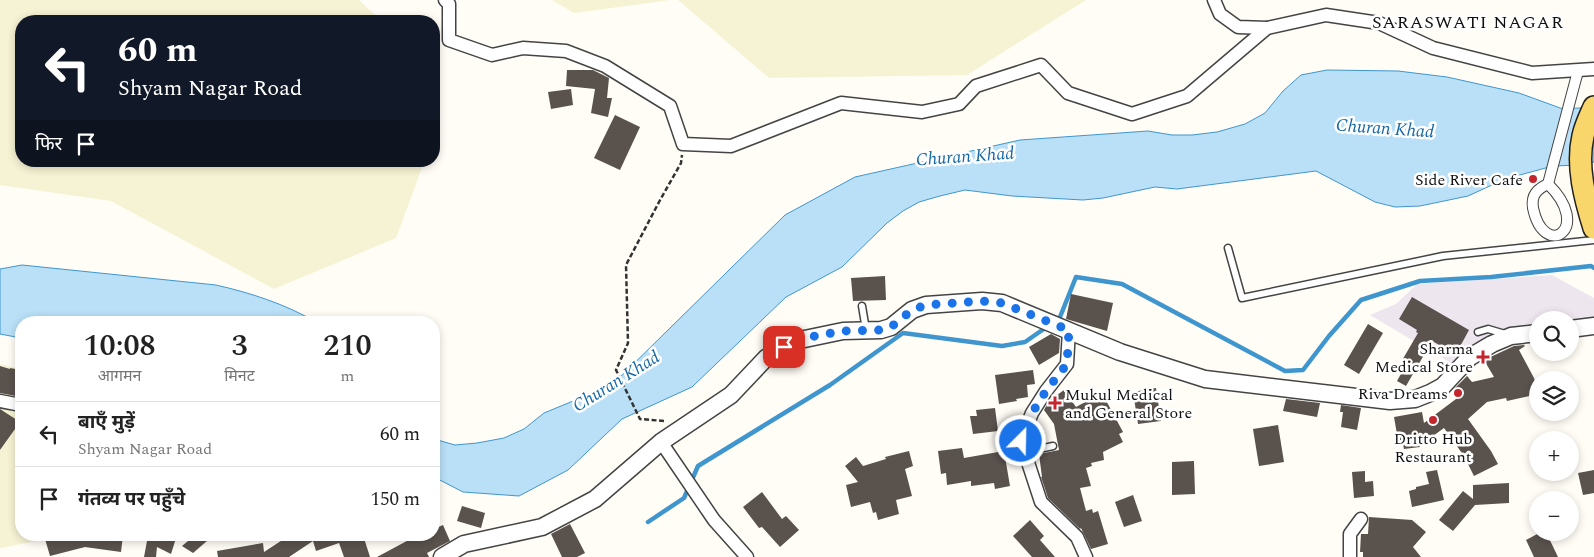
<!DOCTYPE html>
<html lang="hi">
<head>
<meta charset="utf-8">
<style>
  body { margin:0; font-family:Spectral,"Noto Sans Devanagari",serif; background:#f2f2f2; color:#222; height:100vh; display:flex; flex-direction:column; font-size:19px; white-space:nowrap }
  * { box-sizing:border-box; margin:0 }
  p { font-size:16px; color:#767676 }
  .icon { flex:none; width:28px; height:28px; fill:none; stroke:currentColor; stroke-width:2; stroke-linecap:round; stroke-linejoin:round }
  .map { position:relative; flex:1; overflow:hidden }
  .panel { position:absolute; left:15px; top:316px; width:425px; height:225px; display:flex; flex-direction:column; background:#fff; border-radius:20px; box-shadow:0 2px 8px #0003 }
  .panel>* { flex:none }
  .hud { position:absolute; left:15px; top:15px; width:425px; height:152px; border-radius:20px; box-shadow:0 2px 8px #0003; background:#111827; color:#fff; overflow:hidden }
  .fabs { position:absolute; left:1529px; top:311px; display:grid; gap:10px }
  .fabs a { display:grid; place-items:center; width:50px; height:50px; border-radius:50%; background:#fff; box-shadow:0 2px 8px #0003; font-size:25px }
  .pin { position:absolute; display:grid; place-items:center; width:42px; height:42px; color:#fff; margin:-21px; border-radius:10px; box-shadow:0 2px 8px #0006 }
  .me { position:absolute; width:55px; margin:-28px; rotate:23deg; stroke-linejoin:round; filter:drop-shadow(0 0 4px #0008) }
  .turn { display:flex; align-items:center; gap:18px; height:105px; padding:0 20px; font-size:22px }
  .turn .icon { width:65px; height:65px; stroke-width:2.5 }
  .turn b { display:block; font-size:35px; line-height:42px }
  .then { display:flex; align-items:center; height:48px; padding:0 20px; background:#0003; gap:10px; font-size:19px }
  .eta { display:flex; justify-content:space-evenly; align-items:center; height:85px; text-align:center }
  .eta b { font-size:30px; font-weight:600; line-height:35px }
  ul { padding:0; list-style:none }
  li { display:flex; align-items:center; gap:15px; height:65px; padding:0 20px; border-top:1px solid #e0e0e0 }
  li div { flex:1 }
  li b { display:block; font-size:19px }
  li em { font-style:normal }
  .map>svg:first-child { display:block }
  .industrial { fill:#eee6ef }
  .farmland { fill:#f6f3d4 }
  .water { fill:#b9e0f7; stroke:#3f96cf }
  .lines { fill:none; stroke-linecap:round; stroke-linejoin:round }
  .stream { stroke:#3f96cf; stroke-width:4.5 }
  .building { fill:#5a524d }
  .service-casing { stroke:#444; stroke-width:9 }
  .pedestrian-casing { stroke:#444; stroke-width:12 }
  .minor-casing { stroke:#444; stroke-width:15 }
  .tertiary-casing { stroke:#444; stroke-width:19 }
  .primary-casing { stroke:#222; stroke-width:24 }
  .path { stroke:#333; stroke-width:2.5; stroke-dasharray:5 2.5; stroke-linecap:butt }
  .service { stroke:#fff; stroke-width:6 }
  .pedestrian { stroke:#fff; stroke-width:10 }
  .minor { stroke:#fff; stroke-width:12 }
  .tertiary { stroke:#fff; stroke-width:16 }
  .primary { stroke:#f9d66b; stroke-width:21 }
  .route { stroke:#1a73e8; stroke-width:9; stroke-dasharray:0 16.2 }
  .poi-dot { fill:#c4262e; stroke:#fff; stroke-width:2 }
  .labels { text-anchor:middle; stroke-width:5; stroke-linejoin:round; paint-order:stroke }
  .poi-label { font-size:16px; fill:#111; stroke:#fff; text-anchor:end }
  .neighbourhood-label { font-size:18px; letter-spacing:1px; fill:#111; stroke:#fff }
  .water-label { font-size:18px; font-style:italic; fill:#1768a6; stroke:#fff }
</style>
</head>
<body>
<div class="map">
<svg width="1594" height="557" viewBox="0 0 1594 557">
  <rect width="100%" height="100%" fill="#fffdf5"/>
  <polygon class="industrial" points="1552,275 1594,298 1594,319 1570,322 1570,320 1538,320 1537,325 1521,327 1474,343 1454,365 1370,315 1396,304 1417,284"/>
  <g class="farmland">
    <polygon points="0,0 359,0 381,21 21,21 21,161 422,161 423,165 396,238 274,289 111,201 0,185"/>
    <polygon points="552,0 671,0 574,13"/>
    <polygon points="678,0 1086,0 967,75 769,78"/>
    <polygon points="0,364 21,369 21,535 67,535 1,548 0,547"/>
  </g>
  <g class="water">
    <polygon points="1327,70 1398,71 1447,77 1519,93 1563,109 1594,107 1594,162 1580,165 1553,166 1505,179 1468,196 1420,206 1395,207 1375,202 1316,171 1177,189 1155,187 1103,198 1083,200 1012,196 965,190 940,196 919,202 903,211 887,223 842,267 786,297 692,387 622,419 568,470 519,496 463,492 434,477 434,439 455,445 477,443 504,438 524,429 544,413 612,385 785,215 855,177 1020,140 1148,131 1172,135 1192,135 1217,132 1245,124 1265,113 1283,91 1301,75"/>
    <path d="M 22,265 L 216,285 C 251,293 285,304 316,322 L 21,322 L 21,338 L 0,334 L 0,269 Z"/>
  </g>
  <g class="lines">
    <g class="stream">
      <polyline points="1056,320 1060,317 1076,277 1122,284 1285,371 1303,370 1329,336 1361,300 1420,281 1491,277 1591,266 1594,268"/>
      <polyline points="648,522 684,498 698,466 830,385 903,333 1002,346 1025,342 1048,326"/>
    </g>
  </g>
  <g class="building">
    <polygon points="567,70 593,70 609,78 607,98 612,98 608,117 591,113 595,89 566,86"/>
    <polygon points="571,89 573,105 551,109 548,92"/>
    <polygon points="615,115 640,127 620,170 594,158"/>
    <polygon points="885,276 886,300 853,301 851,278"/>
    <polygon points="1071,294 1113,303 1107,331 1066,319"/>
    <polygon points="1412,297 1469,330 1456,354 1432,341 1406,386 1397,381 1402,372 1397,369 1418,333 1416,332 1417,330 1399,319"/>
    <polygon points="1368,324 1383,333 1359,374 1344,365"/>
    <polygon points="1051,334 1060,339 1059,353 1039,365 1029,347"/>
    <polygon points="1524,345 1525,346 1519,350 1534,378 1538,394 1507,401 1506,398 1487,402 1468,419 1491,451 1498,464 1474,476 1464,456 1444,428 1426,441 1419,442 1420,447 1404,449 1402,440 1398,440 1394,417 1422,412 1424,423 1460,396 1454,389 1467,376 1472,382 1494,377 1484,360 1514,346"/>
    <polygon points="0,366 10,369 10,368 21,370 21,397 0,393"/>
    <polygon points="1033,370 1035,384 1027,385 1028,397 1016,399 1017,401 999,404 995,375"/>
    <polygon points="1156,388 1161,421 1138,424 1133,392"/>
    <polygon points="1064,390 1076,407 1102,393 1123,432 1119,434 1123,442 1103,452 1104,460 1091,463 1092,466 1086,468 1091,486 1080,488 1086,511 1092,509 1093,513 1098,511 1108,544 1091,549 1081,528 1080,529 1048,498 1041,477 1042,477 1039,454 1059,450 1054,424 1044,410 1049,401"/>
    <polygon points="1286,399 1320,403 1317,417 1283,411"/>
    <polygon points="1341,405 1361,408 1357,430 1341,427 1343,412 1340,412"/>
    <polygon points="995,408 998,431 973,434 970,416 977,416 976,410"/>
    <polygon points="0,409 20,422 0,450"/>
    <polygon points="1278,425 1284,462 1259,466 1253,429"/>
    <polygon points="962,448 964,458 1004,451 1010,486 995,489 994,483 971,486 971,481 947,485 946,473 941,474 938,451"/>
    <polygon points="909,451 913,466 905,469 912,496 896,500 899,514 878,520 876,512 873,513 870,502 851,507 846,485 858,482 845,466 856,457 863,466 886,459 885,457"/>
    <polygon points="1194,461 1195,494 1172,495 1172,462"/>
    <polygon points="1437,470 1444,500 1412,507 1409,491 1416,489 1416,487 1429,484 1426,472"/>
    <polygon points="1594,470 1594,493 1583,495 1578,473"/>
    <polygon points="1365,471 1365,482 1373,481 1374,496 1354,498 1352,472"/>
    <polygon points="1509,483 1509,503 1475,505 1453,531 1439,520 1463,491 1473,499 1473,485"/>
    <polygon points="762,492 782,519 786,516 799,530 780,547 762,527 759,528 743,507"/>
    <polygon points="1133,495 1142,521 1124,527 1115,502"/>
    <polygon points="462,506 485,513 481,528 457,521"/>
    <polygon points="1369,517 1412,520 1426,532 1413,547 1421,557 1363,557 1363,552 1360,552 1361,534 1368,534"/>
    <polygon points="1030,520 1044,536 1040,540 1055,557 1032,557 1013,536"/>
    <polygon points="570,524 585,553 577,557 562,557 551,534"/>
    <polygon points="443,525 450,541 427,553 429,557 377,557 418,535 434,535 434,529"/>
    <polygon points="1541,532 1546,532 1558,557 1534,557 1526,540"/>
    <polygon points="58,535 59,540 80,535 123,535 121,552 85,547 50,556 45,539"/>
    <polygon points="136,535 177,535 171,554 157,547 156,557 144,557 147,541"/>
    <polygon points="195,535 214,535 193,553 182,546"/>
    <polygon points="290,535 292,535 295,540 310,535 363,535 370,557 344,557 339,543 316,551 313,541 289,557 218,557 217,551 263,543 264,552"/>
  </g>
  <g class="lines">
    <g class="service-casing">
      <g id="service">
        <polyline points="1228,248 1242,298 1443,256 1594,240"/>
        <polyline points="862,306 866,330"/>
        <polyline points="1478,332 1488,329 1505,334"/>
        <polyline points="1025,452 1053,446"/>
      </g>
    </g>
    <g class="pedestrian-casing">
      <g id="pedestrian">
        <path d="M 1548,184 C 1594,229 1544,261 1533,208 C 1531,195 1537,189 1548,184 Z"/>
        <polyline points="1548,184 1578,71"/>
      </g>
    </g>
    <g class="minor-casing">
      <g id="minor">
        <polyline points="445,0 449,4 449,40 492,55 523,48 566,51 605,66 670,106 683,144 731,146 841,103 922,112 959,104 976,86 1041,65 1068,93 1132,114 1187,96 1267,28"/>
        <polyline points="1214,0 1220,14 1238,27 1267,28 1326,15 1379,23 1433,48 1532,73 1594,69"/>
        <polyline points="1069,330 1067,364 1046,391 1032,413 1021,441 1041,502 1077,537 1086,557"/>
        <polyline points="0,401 21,405"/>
        <polyline points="661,442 714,520 747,557"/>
        <polyline points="1350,557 1350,534 1361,519"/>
      </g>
    </g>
    <g class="tertiary-casing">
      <g id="tertiary">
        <polyline points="1570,329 1594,326"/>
        <polyline points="442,557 464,544 542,527 595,499 661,442 731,395 766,358 773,353 795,341 843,331 881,330 891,327 912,310 926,305 982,301 1002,303 1120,352 1205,379 1390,401 1415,399 1430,393 1443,386 1470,357 1492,344 1511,336 1538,333"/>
      </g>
    </g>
    <g class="primary-casing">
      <path id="primary" d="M 1594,107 C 1590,116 1585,126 1583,136 C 1576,166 1585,199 1594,228"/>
    </g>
    <polyline class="path" points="664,421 640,419 616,370 628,343 626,265 659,202 681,163 682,155"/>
    <use href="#service" class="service"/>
    <use href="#pedestrian" class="pedestrian"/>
    <use href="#minor" class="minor"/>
    <use href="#tertiary" class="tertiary"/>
    <use href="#primary" class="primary"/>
  </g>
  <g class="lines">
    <polyline class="route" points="784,347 804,338 843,331 882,330 891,327 912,310 926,305 982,301 1002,303 1069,330 1067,364 1046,391 1032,413 1021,441"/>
  </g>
  <g class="poi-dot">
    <circle cx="1533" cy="179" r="5"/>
    <path d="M1480.5 349.5h5v5h5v5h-5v5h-5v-5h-5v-5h5z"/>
    <circle cx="1458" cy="393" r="5"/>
    <path d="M1052.5 395.5h5v5h5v5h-5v5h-5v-5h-5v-5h5z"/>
    <circle cx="1433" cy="420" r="5"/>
  </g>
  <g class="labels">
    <g class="poi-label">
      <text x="1523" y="185">Side River Cafe</text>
      <text x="1473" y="354">Sharma<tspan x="1473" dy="18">Medical Store</tspan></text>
      <text x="1448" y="399">Riva Dreams</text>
      <text x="1065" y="400" text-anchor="start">Mukul Medical<tspan x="1065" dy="18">and General Store</tspan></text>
      <text x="1433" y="444" text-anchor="middle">Dritto Hub<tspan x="1433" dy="18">Restaurant</tspan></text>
    </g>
    <g class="neighbourhood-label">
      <text x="1468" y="28">SARASWATI NAGAR</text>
    </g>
    <g class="water-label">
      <text transform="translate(1385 128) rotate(4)" y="6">Churan Khad</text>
      <text transform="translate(965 156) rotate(-4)" y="6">Churan Khad</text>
      <text transform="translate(616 381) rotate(-32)" y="6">Churan Khad</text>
    </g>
  </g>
</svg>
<div class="fabs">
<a><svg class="icon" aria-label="search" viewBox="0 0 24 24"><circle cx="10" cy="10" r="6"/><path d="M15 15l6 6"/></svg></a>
<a><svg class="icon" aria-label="layers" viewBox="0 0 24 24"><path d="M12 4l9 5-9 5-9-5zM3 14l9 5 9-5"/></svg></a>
<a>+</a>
<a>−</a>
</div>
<div class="pin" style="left:784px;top:347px;background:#d93025"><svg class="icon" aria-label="arrive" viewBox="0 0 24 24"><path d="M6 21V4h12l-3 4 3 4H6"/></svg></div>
<svg class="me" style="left:1021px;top:441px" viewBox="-20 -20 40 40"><circle r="17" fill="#1a73e8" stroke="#fff" stroke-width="3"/><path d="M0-11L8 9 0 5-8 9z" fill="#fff"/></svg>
<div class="hud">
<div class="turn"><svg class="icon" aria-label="left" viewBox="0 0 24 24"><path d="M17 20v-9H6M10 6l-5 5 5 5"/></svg><div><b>60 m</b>Shyam Nagar Road</div></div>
<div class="then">फिर<svg class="icon" aria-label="arrive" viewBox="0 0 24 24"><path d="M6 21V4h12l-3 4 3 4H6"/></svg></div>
</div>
<section class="panel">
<div class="eta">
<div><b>10:08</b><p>आगमन</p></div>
<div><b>3</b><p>मिनट</p></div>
<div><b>210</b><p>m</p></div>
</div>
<ul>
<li><svg class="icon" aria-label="left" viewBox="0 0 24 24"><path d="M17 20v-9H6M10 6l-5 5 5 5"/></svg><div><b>बाएँ मुड़ें</b><p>Shyam Nagar Road</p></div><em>60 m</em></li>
<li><svg class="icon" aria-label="arrive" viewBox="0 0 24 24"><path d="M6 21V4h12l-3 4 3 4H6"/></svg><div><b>गंतव्य पर पहुँचे</b></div><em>150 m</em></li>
</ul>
</section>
</div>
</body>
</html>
